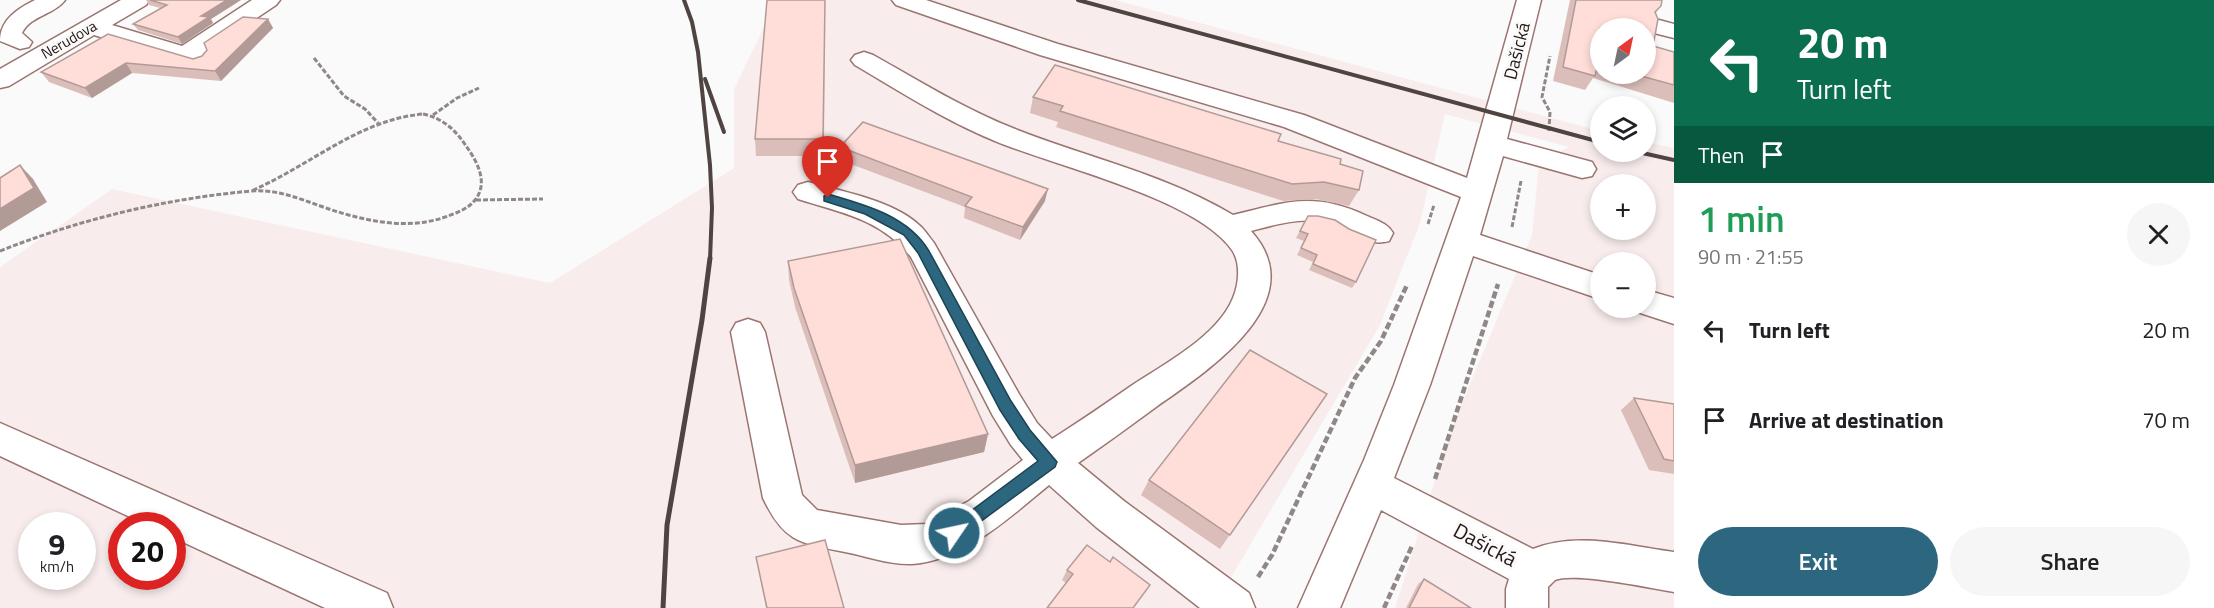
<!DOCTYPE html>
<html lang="en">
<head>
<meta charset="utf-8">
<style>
  body { margin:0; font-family:"Titillium Web",sans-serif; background:#f6f6f6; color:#202124; height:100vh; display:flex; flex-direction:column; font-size:22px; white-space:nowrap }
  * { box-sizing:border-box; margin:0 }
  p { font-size:20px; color:#757577 }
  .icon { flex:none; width:33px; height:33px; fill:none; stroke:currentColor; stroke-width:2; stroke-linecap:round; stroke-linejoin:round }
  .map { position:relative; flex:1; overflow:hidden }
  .side { display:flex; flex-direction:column; background:#fff; width:540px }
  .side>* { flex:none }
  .top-card { background:#0b6e4f; color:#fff; overflow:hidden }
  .needle { width:39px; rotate:33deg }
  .tools { position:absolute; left:1590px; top:18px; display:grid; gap:12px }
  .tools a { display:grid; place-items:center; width:66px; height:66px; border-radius:50%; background:#fff; box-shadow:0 3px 9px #0003; font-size:30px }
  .speed { position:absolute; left:18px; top:512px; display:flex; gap:12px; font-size:30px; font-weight:700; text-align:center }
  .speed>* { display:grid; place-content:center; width:78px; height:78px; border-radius:50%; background:#fff; box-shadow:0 3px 9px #0003; line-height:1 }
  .speed small { font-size:15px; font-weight:400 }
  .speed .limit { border:9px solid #d22; background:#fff; color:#111 }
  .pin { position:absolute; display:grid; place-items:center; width:51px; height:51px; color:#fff; margin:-62px -26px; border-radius:50% 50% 50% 0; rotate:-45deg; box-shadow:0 0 6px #0007 }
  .pin .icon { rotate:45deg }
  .me { position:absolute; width:66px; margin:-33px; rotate:56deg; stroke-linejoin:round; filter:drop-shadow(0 0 4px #0008) }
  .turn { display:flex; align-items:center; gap:21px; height:126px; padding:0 24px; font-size:27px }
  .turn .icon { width:78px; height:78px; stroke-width:2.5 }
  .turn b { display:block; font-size:42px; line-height:51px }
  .then { display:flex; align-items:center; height:57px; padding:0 24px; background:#0003; gap:12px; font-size:22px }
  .round { display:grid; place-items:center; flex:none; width:63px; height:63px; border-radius:32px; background:#f6f6f6 }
  .head { display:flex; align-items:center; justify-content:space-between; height:102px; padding:0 24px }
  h1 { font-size:36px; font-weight:600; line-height:45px; color:#1e9e55 }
  .action { display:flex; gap:12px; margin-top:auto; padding:12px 24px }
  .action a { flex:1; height:69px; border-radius:36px; background:#2c667f; color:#fff; font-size:24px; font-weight:600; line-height:69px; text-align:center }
  .action a+a { background:#f6f6f6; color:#202124 }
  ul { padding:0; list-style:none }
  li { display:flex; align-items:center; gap:18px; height:90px; padding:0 24px }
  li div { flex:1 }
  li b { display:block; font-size:22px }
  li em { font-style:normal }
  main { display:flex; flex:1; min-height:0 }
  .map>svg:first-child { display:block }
  .built { fill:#f8edec; fill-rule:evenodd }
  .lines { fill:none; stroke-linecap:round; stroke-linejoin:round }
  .minor-casing { stroke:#9b7570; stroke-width:3 }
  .path-far1 { stroke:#908887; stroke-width:3; stroke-dasharray:5 2; stroke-linecap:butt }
  .path { stroke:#908887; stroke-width:4.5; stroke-dasharray:7 3; stroke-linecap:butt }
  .minor { fill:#fff; fill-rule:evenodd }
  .rail-far1 { stroke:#504442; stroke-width:4 }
  .rail { stroke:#504442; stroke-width:5 }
  .wall { fill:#dbbeba; fill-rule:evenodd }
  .shaded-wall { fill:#b29b97 }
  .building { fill:#ffddd8; stroke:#b29b97; stroke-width:1.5 }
  .route { fill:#2c667f; stroke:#1d4253; stroke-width:1.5 }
  .labels { text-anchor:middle; stroke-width:6; stroke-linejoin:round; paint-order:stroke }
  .far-street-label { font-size:15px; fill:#251614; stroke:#fafafa }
  .street-label { font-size:18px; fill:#251614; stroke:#fafafa }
  .near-street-label { font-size:21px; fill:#251614; stroke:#fafafa }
</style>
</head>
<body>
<main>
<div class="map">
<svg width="1674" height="608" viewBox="0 0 1674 608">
  <rect width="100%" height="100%" fill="#fafafa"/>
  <path class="built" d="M 777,0 L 1115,0 L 1600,131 L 1600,152 L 1646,152 L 1646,142 L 1674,148 L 1674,608 L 1395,608 L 1450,432 L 1532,235 L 1539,163 L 1569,147 L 1445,114 L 1420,223 L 1380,325 L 1213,608 L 0,608 L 0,267 L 112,189 L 550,283 L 734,168 L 734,89 ZM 1600,184 L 1646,184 L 1646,230 L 1600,230 ZM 1600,262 L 1646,262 L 1646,308 L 1600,308 ZM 32,525 L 82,525 L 82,576 L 32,576 ZM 122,525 L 172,525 L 172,576 L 122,576 Z"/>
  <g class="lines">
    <g class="minor-casing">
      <g id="minor">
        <path d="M 35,0 L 65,0 C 54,15 31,15 22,33 L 32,42 L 29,47 L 20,49 L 0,41 C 0,20 17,9 35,0 Z"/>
        <polygon points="121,0 150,0 146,5 112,25 182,46 252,0 280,0 276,5 206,52 211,58 207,63 198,66 185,63 94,35 9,86 0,88 0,69"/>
        <path d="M 892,0 L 926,0 L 1058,44 L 1304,115 L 1467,178 L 1517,0 L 1541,0 L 1507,139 L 1592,162 L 1596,169 L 1592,176 L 1582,178 L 1503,156 L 1480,235 L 1600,275 L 1600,299 L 1473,256 L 1430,385 L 1394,478 L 1533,549 C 1577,531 1629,546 1674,552 L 1674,592 C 1650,588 1575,572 1555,580 C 1553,582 1550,585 1548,587 L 1548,608 L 1506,608 L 1506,589 L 1509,579 L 1381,510 L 1340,608 L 1298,608 L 1364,460 L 1394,385 L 1461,197 L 1284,127 L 1040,55 L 896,5 Z"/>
        <polygon points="1659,20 1674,24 1674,38 1650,32 1647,27 1650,22"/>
        <path d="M 864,52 L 873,55 C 919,81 966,110 1015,129 C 1088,158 1165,174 1233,215 C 1286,202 1314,191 1367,216 C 1378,221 1387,223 1393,233 L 1389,241 C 1365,248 1347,227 1324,222 C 1300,217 1274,225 1251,231 C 1315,302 1206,372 1156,407 C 1130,426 1104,445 1078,463 L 1124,501 L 1249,593 L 1255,608 L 1200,608 L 1096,527 L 1049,485 C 1010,517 965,560 912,564 C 890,565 866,556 845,552 C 799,543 784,542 763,498 L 731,332 L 736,323 L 748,319 L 760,323 L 765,332 L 802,495 L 817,510 L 901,525 L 927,524 L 969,501 L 1023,460 L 1011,445 L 993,416 L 911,257 C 881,219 842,213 798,199 L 793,192 L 798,185 L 808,182 C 841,191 894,201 919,225 C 925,230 929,237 934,243 L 1019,394 L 1037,423 L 1052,439 C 1079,422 1105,404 1131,386 C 1164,364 1218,336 1233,298 C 1239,284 1241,263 1232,250 C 1196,198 1054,166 995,141 C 946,121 901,92 855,65 L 851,60 L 855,55 Z"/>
        <polygon points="1646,290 1674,298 1674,324 1634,311 1633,308 1646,308"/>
        <polygon points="0,423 387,593 393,608 325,608 172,537 172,525 147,525 0,456"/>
      </g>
    </g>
    <g class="path-far1">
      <polyline points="314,58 344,96 365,109 378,123"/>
      <path d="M 423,114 C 442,118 456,130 466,146 C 477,161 489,183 475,200 C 468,209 458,212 448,216 C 409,231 364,221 326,208 C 300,199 278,189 251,191 C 310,166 358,120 423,114 Z"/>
      <polyline points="433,115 457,98 479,88"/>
      <polyline points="1549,131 1550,112 1542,97 1550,56"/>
      <polyline points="476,200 543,199"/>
      <polyline points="1428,224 1434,205"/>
      <polyline points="1512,227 1521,181"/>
      <path d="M 0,251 C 81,219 164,199 251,191"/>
    </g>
    <g class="path">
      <polyline points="1435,479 1498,284"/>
      <polyline points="1258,577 1272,555 1355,378 1381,341 1407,285"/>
      <polyline points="1384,608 1412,546"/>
    </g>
    <use href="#minor" class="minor"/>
    <g class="rail-far1">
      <polyline points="684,0 692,22 698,52 710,165 712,208 710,260"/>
      <polyline points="1078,0 1600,142"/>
      <polyline points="705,79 724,132"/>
      <polyline points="1638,152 1674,160"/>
    </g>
    <polyline class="rail" points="663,608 667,525 702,320 710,258"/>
  </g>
  <g class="wall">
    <polygon points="146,0 241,0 211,19 213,23 182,44 138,30 133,24 160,8 149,5"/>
    <polygon points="825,0 824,156 756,156 755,139"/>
    <path d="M 1570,0 L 1662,0 L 1656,13 L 1653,46 L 1674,52 L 1674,103 L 1593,78 L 1585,90 L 1553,81 ZM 1600,28 L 1646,74 L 1600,74 Z"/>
    <polygon points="268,19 273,28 221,81 132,73 92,98 49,82 41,72 108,34 193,59 202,56"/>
    <polygon points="1033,97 1278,141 1340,164 1359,190 1349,206 1316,199 1283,201 1056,127 1058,122 1030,113"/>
    <polygon points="840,147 1045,201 1020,240 964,218 965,207 840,160"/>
    <polygon points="1308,216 1356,282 1352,288 1309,270 1313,262 1297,255 1304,241 1296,238"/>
    <polygon points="788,261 988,434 984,452 855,483 795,307 789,280"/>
    <polygon points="1327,394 1220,549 1141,495 1149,480"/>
    <polygon points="1634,398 1674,404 1674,474 1649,470 1621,410"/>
    <polygon points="756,557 844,608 766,608"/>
    <polygon points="1110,562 1150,585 1144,594 1066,583 1062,580 1067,570"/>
    <polygon points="1424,579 1471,608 1406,608 1418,584"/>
  </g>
  <g class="shaded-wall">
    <polygon points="227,0 241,0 211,19 213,23 182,44 178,37 201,16"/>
    <polygon points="268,19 273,28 221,81 215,71"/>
    <polygon points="126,63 132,73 92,98 85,88"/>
    <polygon points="20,165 33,179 47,202 0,231 0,209"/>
    <polygon points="1048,189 1045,201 1020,240 1023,227"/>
    <polygon points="988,434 984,452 855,483 855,465"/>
  </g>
  <g class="building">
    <polygon points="150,0 227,0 201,16 209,17 178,37 133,24 167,5"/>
    <polygon points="767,0 825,0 823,139 755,139"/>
    <polygon points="1576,0 1662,0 1661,6 1655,12 1658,19 1653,46 1674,52 1674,85 1634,74 1646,74 1646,28 1600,28 1600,63 1598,63 1595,76 1563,67"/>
    <polygon points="243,17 268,19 215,71 126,63 85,88 41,72 108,34 193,59 202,56 207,50 204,43"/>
    <polygon points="1055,65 1281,134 1278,141 1341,159 1340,164 1363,171 1359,190 1324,182 1292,184 1060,111 1063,106 1033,97"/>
    <polygon points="863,122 1048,189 1023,227 965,206 972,197 840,147"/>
    <polygon points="20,165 34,188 0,209 0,178"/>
    <polygon points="1308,216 1318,216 1335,220 1349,229 1376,240 1356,282 1313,264 1317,255 1301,248 1308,234 1300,231"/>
    <polygon points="900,239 988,434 855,465 794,288 788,261"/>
    <polygon points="1250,350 1327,394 1230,535 1149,480"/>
    <polygon points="1634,398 1674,404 1674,461 1664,459"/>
    <polygon points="825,540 844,608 767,608 756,557"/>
    <polygon points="1087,545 1110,562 1113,557 1150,585 1133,608 1047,608 1073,574 1067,570"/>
    <polygon points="1424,579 1471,608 1409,608"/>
  </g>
  <path class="route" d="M 828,194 C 866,205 908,216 929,251 L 1011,401 L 1030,430 L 1057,462 L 1055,467 L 954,541 L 948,538 L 945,533 L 948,528 L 1038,461 L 1019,439 L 1000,410 L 918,253 L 904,235 L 865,214 L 824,201 L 824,196 Z"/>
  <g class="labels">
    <g class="far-street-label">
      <text transform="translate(69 40) rotate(-30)" y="5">Nerudova</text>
    </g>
    <g class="street-label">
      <text transform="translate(1517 51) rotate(-76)" y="6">Dašická</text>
    </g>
    <g class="near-street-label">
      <text transform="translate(1485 545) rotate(28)" y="7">Dašická</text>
    </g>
  </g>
</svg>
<div class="tools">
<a><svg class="needle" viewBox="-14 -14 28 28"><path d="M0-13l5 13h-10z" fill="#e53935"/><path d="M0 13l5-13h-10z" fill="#757577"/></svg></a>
<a><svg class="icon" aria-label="layers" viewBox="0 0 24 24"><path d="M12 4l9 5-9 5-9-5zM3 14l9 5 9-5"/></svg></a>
<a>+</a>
<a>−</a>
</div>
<div class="speed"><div>9<small>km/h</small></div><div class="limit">20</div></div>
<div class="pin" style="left:828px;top:198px;background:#d93025"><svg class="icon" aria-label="arrive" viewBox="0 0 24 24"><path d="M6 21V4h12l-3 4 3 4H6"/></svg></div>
<svg class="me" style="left:954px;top:533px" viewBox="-20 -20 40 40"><circle r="17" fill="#2c667f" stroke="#fff" stroke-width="3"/><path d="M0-11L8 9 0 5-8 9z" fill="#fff"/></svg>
</div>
<section class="side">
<div class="top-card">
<div class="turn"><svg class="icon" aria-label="left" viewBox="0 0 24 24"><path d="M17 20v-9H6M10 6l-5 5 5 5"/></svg><div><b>20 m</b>Turn left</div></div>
<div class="then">Then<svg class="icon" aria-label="arrive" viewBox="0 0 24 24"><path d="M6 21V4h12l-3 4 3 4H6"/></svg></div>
</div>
<div class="head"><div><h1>1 min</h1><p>90 m · 21:55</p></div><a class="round"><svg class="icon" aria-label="close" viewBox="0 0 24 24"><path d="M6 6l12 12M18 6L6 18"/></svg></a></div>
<ul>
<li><svg class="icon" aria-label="left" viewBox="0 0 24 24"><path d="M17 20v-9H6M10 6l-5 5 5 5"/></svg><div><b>Turn left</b></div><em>20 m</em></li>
<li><svg class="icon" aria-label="arrive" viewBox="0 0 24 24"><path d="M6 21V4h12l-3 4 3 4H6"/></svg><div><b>Arrive at destination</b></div><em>70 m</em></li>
</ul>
<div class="action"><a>Exit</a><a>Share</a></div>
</section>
</main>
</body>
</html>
